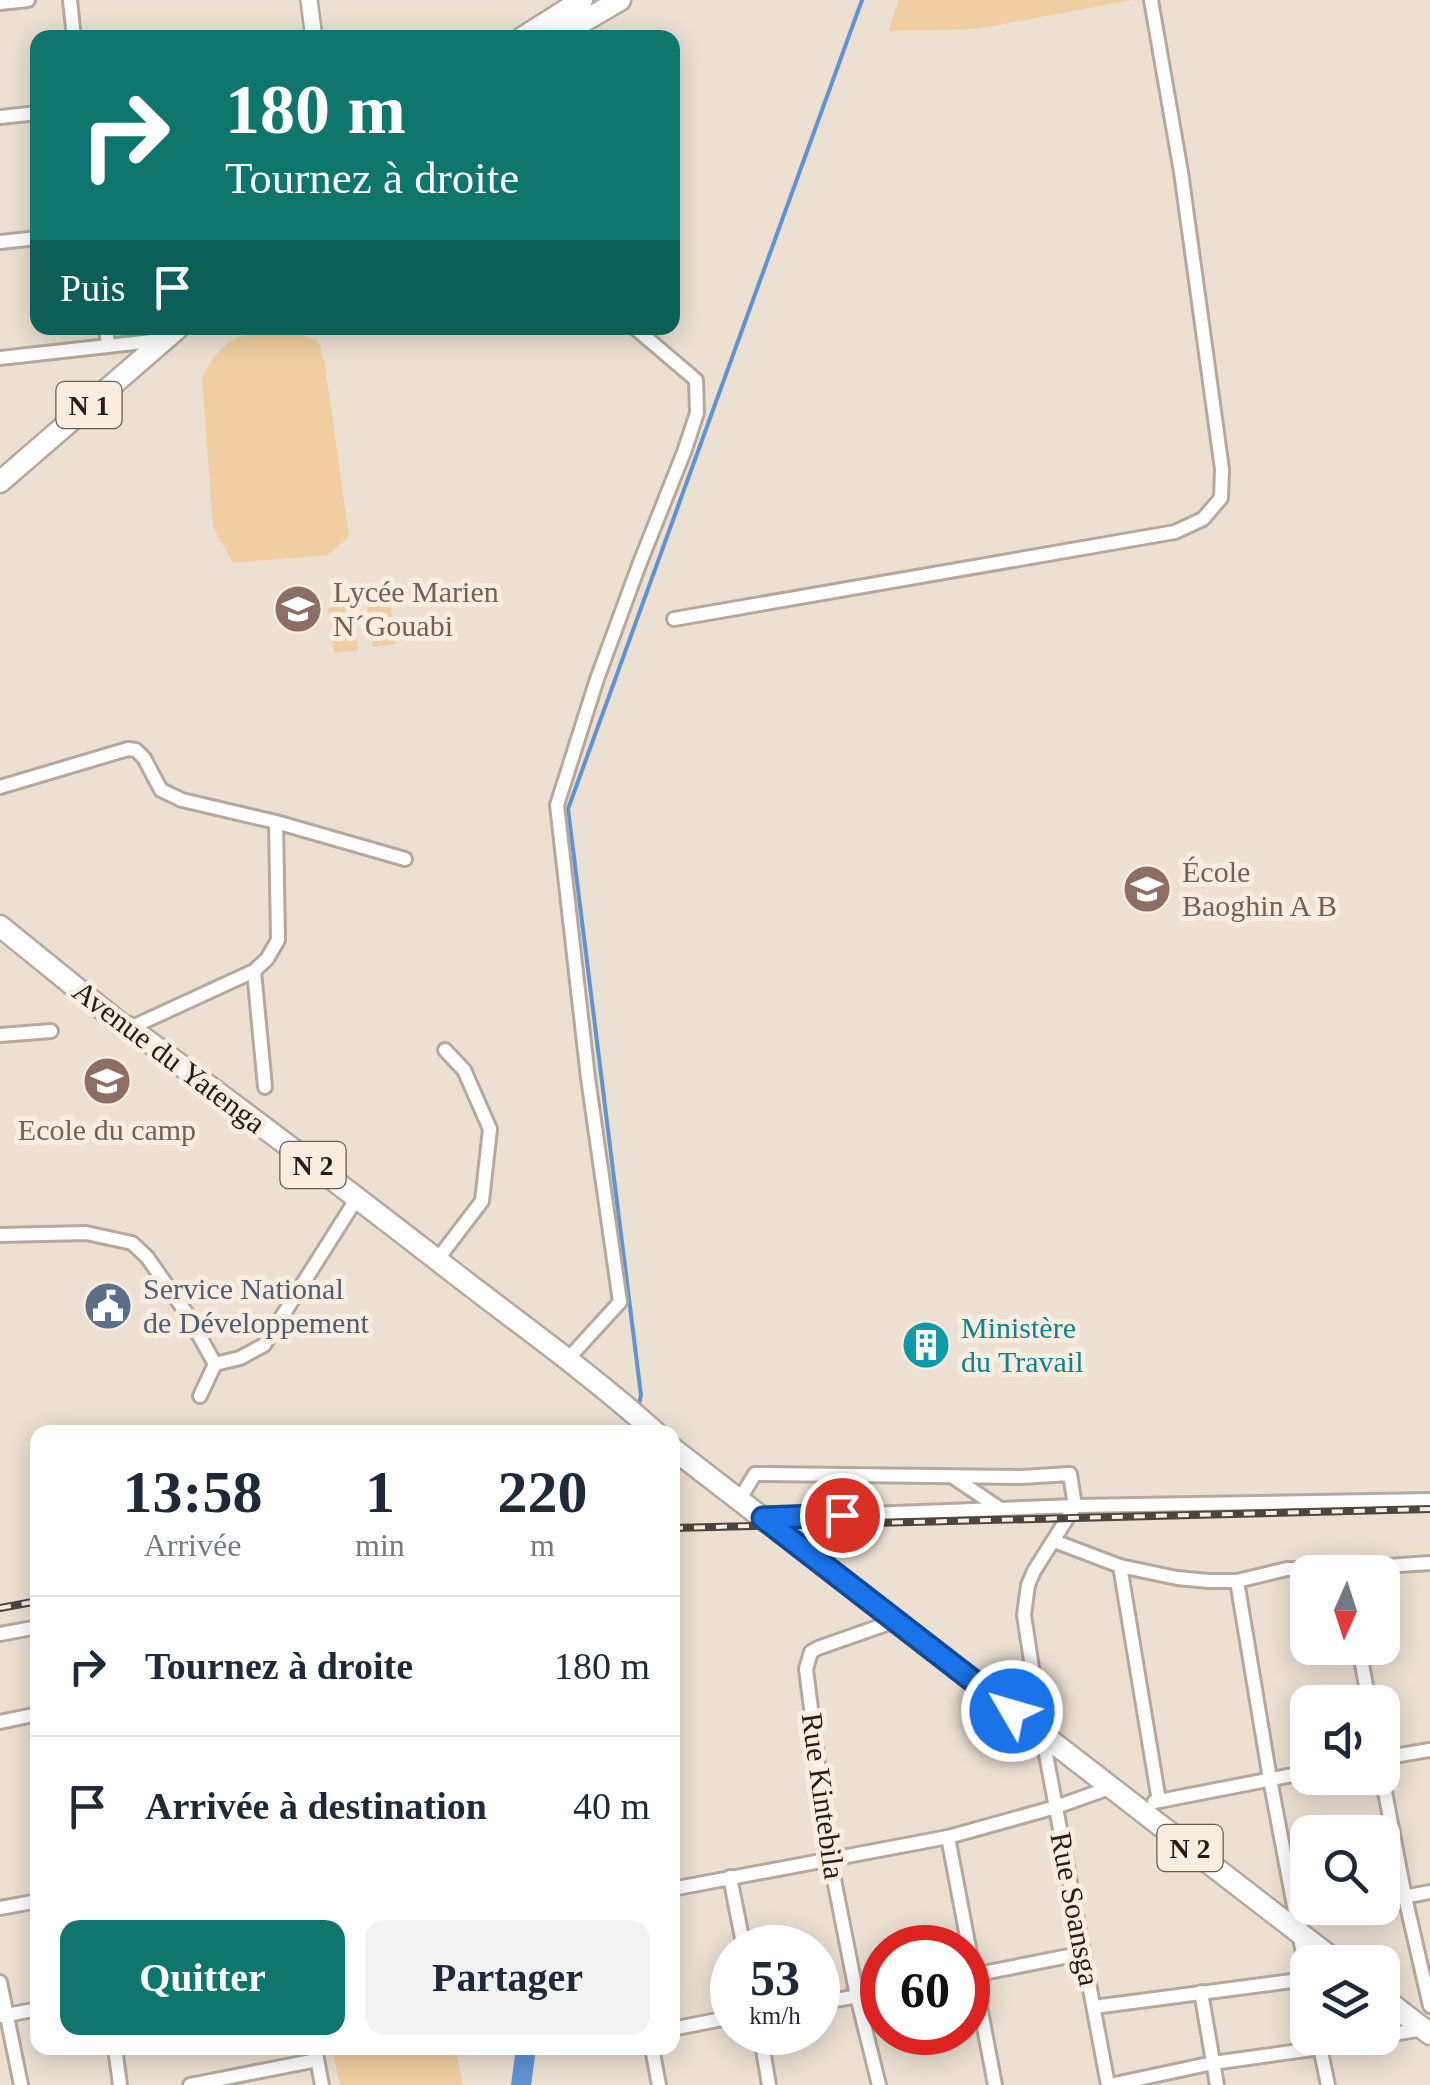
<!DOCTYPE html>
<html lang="fr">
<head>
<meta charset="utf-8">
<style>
  body { margin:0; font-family:Georgia,serif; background:#f2f2f3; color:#1f2937; height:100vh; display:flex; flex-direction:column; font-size:38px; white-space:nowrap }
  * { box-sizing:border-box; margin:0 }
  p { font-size:32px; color:#747a83 }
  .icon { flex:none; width:55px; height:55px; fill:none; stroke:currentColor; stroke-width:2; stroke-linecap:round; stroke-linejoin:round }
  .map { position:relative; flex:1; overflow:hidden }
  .panel { position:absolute; left:30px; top:1425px; width:650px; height:630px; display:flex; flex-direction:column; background:#fff; border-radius:20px; box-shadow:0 5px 25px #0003 }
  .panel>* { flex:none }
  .top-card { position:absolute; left:30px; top:30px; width:650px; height:305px; border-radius:20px; box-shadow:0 5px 25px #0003; background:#0f766e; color:#fff; overflow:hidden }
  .needle { width:65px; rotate:183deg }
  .fabs { position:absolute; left:1290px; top:1555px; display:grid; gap:20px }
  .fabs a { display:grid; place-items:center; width:110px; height:110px; border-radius:20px; background:#fff; box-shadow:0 5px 25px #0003; font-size:50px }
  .speed { position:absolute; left:710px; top:1925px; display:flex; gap:20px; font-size:50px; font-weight:700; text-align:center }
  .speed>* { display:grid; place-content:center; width:130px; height:130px; border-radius:50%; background:#fff; box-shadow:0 5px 25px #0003; line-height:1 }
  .speed small { font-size:25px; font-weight:400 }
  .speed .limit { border:15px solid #d22; background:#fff; color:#111 }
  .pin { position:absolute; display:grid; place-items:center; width:85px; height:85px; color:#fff; margin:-42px; border:5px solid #fff; border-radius:50%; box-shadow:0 2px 10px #0007 }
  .me { position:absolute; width:110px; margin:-55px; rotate:308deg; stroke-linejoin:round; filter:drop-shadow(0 0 8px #0008) }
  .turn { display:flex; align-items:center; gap:35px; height:210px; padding:0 30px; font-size:45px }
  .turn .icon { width:130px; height:130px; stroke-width:2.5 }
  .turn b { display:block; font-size:70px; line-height:85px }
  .then { display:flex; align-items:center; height:95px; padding:0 30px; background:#0003; gap:20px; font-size:38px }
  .eta { display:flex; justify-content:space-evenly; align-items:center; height:170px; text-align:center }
  .eta b { font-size:60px; font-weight:700; line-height:70px }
  .action { display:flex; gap:20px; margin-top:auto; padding:20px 30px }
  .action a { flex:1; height:115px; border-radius:20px; background:#0f766e; color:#fff; font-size:40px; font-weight:700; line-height:115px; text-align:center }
  .action a+a { background:#f2f2f3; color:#1f2937 }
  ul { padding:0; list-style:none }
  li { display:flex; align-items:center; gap:30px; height:140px; padding:0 30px; border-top:2px solid #e0e1e3 }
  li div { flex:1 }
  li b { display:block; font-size:38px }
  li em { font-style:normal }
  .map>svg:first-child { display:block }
  .green { fill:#f0cea1 }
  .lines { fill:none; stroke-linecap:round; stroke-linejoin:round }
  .stream { stroke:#6093d3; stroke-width:4 }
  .river { stroke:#6093d3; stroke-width:20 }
  .minor-casing { stroke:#b4a99c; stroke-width:18 }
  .tertiary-casing { stroke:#b4a99c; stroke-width:20 }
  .primary-casing { stroke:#b4a99c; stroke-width:25 }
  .trunk-casing { stroke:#b4a99c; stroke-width:25 }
  .minor { stroke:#fff; stroke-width:12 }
  .tertiary { stroke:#fff; stroke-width:15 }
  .primary { stroke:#fff; stroke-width:20 }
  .trunk { stroke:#fff; stroke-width:20 }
  .rail-casing { stroke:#4b463f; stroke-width:8 }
  .rail { stroke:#f8eddf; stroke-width:4; stroke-dasharray:11; stroke-linecap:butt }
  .route-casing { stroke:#114b97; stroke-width:25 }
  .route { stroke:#1a73e8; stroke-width:18 }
  .labels { text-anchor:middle; stroke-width:10; stroke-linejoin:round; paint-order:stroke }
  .shield { fill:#f8eddf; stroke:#625c54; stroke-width:2.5 }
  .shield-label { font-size:28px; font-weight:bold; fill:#221e19 }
  .education-label { font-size:30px; fill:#785e54; stroke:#f8eddf; text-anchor:start }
  .street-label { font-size:30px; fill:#221e19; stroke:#f8eddf }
  .service-label { font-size:30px; fill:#4e5e75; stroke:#f8eddf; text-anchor:start }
  .culture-label { font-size:30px; fill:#0d838f; stroke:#f8eddf; text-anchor:start }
</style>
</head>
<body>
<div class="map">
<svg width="1430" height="2085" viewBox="0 0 1430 2085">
  <rect width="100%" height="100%" fill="#ebe0d2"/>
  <g class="green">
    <polygon points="898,0 1131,0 977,29 889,31"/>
    <path d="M 270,328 L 305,336 L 319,342 L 325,364 L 349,536 L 328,555 L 233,563 L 213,527 L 202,378 C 218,343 234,336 270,328 Z"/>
    <polygon points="390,603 396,644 373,647 367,606"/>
    <polygon points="352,605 358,650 334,653 328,608"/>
    <polygon points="332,2048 455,2048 463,2085 340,2085"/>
  </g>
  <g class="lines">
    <polyline class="stream" points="638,1409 641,1395 568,809 862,0"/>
    <polyline class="river" points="521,2085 526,2048"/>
    <g class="minor-casing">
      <g id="minor">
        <polyline points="70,0 74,38"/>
        <polyline points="0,3 28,0"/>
        <polyline points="0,117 38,113"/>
        <polyline points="0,242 38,238"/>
        <polyline points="106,328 108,345"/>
        <polyline points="0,358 161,340"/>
        <polyline points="674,619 1175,532 1203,519 1221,498 1222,469 1181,172 1151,0"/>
        <polyline points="0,787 128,749 136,750 144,758 161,790 182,800 276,822 405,859"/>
        <polyline points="254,971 265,1087"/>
        <polyline points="130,1028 254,971 267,959 278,940 276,822"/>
        <polyline points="0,1035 51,1031"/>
        <polyline points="0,1235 86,1233 132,1243 147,1257 187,1314 215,1364 200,1396"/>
        <polyline points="437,1260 482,1201 490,1129 464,1070 445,1050"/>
        <polyline points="567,1360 620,1302 588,1078 557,805 597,679 639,565 684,452 697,413 696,380 635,328"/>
        <polyline points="215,1364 240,1358 264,1345 357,1198"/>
        <polyline points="953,1477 999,1508"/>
        <polyline points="739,1500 755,1474 1021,1477 1070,1474 1075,1506 1034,1571 1028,1585 1024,1615 1042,1733 1108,2085"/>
        <polyline points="765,1518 1075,1506 1430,1500"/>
        <polyline points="1054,1541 1120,1566 1177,1578 1209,1581 1237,1581 1287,1569 1344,1569 1430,1563"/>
        <polyline points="1120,1566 1159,1801"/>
        <polyline points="1237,1581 1270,1779 1308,1980"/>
        <polyline points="0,1634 38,1627"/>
        <polyline points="1359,1648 1369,1702"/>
        <polyline points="0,1722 38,1714"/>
        <polyline points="1382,1758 1430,1750"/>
        <polyline points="1382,1776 1405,1897 1430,2006"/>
        <polyline points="1154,1802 1308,1772"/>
        <polyline points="948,1837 995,2085"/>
        <polyline points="730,1877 744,1948"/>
        <polyline points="672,1889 948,1837 1056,1807 1112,1787"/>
        <polyline points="1382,1901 1430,1892"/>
        <polyline points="0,1908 38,1901"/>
        <polyline points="1297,1918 1351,1908"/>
        <polyline points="968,1976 1084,1953"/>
        <polyline points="0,1982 21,2085"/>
        <polyline points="1201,1992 1217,2085"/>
        <polyline points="818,2003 882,1992"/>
        <polyline points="1094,2007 1307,1979"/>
        <polyline points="2,2016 38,2009"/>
        <polyline points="672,2029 732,2017"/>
        <polyline points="760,2032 769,2085"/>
        <polyline points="1382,2036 1423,2029"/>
        <polyline points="1318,2038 1328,2085"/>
        <polyline points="115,2048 120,2085"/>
        <polyline points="315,2048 322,2085"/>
        <polyline points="652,2048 659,2085"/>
        <polyline points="190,2085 317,2060"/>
        <polyline points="879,2085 857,1996 830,1859 806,1669 811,1652 818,1648 895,1621"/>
        <polyline points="1110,2085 1213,2063 1320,2048 1376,2038"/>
      </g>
    </g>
    <g class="tertiary-casing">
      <polyline id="tertiary" points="309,0 314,38"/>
    </g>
    <g class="primary-casing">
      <g id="primary">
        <path d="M 0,926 L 122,1025 L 130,1028 C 241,1109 350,1192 458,1276 C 524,1327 593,1376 655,1432"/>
        <polyline points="672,1448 1337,1962"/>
        <polyline points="1382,1997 1430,2034"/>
      </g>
    </g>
    <g class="trunk-casing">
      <g id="trunk">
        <polyline points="522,38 582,0"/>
        <polyline points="555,38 620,0"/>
        <polyline points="0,482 178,328"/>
      </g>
    </g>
    <use href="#minor" class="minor"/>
    <use href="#tertiary" class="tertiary"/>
    <use href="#primary" class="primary"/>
    <use href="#trunk" class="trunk"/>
    <g class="rail-casing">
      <g id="rail">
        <polyline points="672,1528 1430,1509"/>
        <polyline points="0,1608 38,1601"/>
      </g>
    </g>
    <use href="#rail" class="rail"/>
  </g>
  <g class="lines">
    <g class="route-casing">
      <polyline id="route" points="842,1515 763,1518 1012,1711"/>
    </g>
    <use href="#route" class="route"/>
  </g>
  <defs>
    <g id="school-disc" transform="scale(2.5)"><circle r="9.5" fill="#8d6e63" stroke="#f8eddf"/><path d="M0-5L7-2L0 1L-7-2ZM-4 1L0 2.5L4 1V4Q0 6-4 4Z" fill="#fff"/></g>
    <g id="civic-disc" transform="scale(2.5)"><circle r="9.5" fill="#5c6f8a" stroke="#f8eddf"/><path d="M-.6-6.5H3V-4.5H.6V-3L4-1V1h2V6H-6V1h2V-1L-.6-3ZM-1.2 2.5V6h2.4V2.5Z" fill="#fff"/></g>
    <g id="building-disc" transform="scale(2.5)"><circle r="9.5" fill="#0f9aa8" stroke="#f8eddf"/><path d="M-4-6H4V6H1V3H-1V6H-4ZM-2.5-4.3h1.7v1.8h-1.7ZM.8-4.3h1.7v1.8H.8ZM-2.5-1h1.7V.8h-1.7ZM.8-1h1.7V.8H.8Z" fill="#fff"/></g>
  </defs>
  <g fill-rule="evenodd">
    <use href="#school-disc" x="298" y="609"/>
    <use href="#school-disc" x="1147" y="889"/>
    <use href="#school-disc" x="107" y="1081"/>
    <use href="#civic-disc" x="108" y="1306"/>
    <use href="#building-disc" x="926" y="1345"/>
  </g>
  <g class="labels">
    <g class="shield">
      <rect x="56.5" y="382" width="65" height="46" rx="8"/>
      <rect x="280.5" y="1142" width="65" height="46" rx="8"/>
      <rect x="1157.5" y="1825" width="65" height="46" rx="8"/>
    </g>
    <g class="shield-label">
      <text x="89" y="415">N 1</text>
      <text x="313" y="1175">N 2</text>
      <text x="1190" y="1858">N 2</text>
    </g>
    <g class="education-label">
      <text x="333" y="602">Lycée Marien<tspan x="333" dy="34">N´Gouabi</tspan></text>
      <text x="1182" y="882">École<tspan x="1182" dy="34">Baoghin A B</tspan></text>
      <text x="107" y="1140" text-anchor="middle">Ecole du camp</text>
    </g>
    <g class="street-label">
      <text transform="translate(169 1057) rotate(37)" y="10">Avenue du Yatenga</text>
      <text transform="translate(823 1796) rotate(82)" y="10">Rue Kintebila</text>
      <text transform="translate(1075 1909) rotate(79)" y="10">Rue Soansga</text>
    </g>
    <g class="service-label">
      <text x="143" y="1299">Service National<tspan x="143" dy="34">de Développement</tspan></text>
    </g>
    <g class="culture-label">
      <text x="961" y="1338">Ministère<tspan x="961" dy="34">du Travail</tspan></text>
    </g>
  </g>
</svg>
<div class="fabs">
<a><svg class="needle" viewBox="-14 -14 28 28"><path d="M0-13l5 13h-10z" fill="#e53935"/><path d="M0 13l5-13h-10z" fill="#747a83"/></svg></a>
<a><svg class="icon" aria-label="sound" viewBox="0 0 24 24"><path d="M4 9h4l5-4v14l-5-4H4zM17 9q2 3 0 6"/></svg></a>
<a><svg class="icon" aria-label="search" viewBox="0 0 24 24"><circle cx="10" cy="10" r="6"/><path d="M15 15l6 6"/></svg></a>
<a><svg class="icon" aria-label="layers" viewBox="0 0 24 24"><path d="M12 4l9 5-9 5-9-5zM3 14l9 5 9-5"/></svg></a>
</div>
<div class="speed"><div>53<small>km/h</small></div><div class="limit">60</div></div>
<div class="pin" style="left:842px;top:1515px;background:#d93025"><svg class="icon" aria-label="arrive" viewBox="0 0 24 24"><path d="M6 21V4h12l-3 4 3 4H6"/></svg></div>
<svg class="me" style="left:1012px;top:1711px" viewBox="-20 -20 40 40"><circle r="17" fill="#1a73e8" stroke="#fff" stroke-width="3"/><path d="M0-11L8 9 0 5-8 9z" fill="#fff"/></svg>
<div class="top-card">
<div class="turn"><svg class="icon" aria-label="right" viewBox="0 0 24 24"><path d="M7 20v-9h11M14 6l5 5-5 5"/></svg><div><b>180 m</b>Tournez à droite</div></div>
<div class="then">Puis<svg class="icon" aria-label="arrive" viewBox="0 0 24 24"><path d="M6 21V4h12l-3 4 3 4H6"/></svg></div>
</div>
<section class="panel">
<div class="eta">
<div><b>13:58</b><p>Arrivée</p></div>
<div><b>1</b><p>min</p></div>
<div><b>220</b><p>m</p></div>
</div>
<ul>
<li><svg class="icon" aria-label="right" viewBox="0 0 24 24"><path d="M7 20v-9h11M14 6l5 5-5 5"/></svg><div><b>Tournez à droite</b></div><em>180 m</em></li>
<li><svg class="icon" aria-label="arrive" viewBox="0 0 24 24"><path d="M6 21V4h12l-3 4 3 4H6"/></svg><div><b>Arrivée à destination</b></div><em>40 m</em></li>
</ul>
<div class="action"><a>Quitter</a><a>Partager</a></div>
</section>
</div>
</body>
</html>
